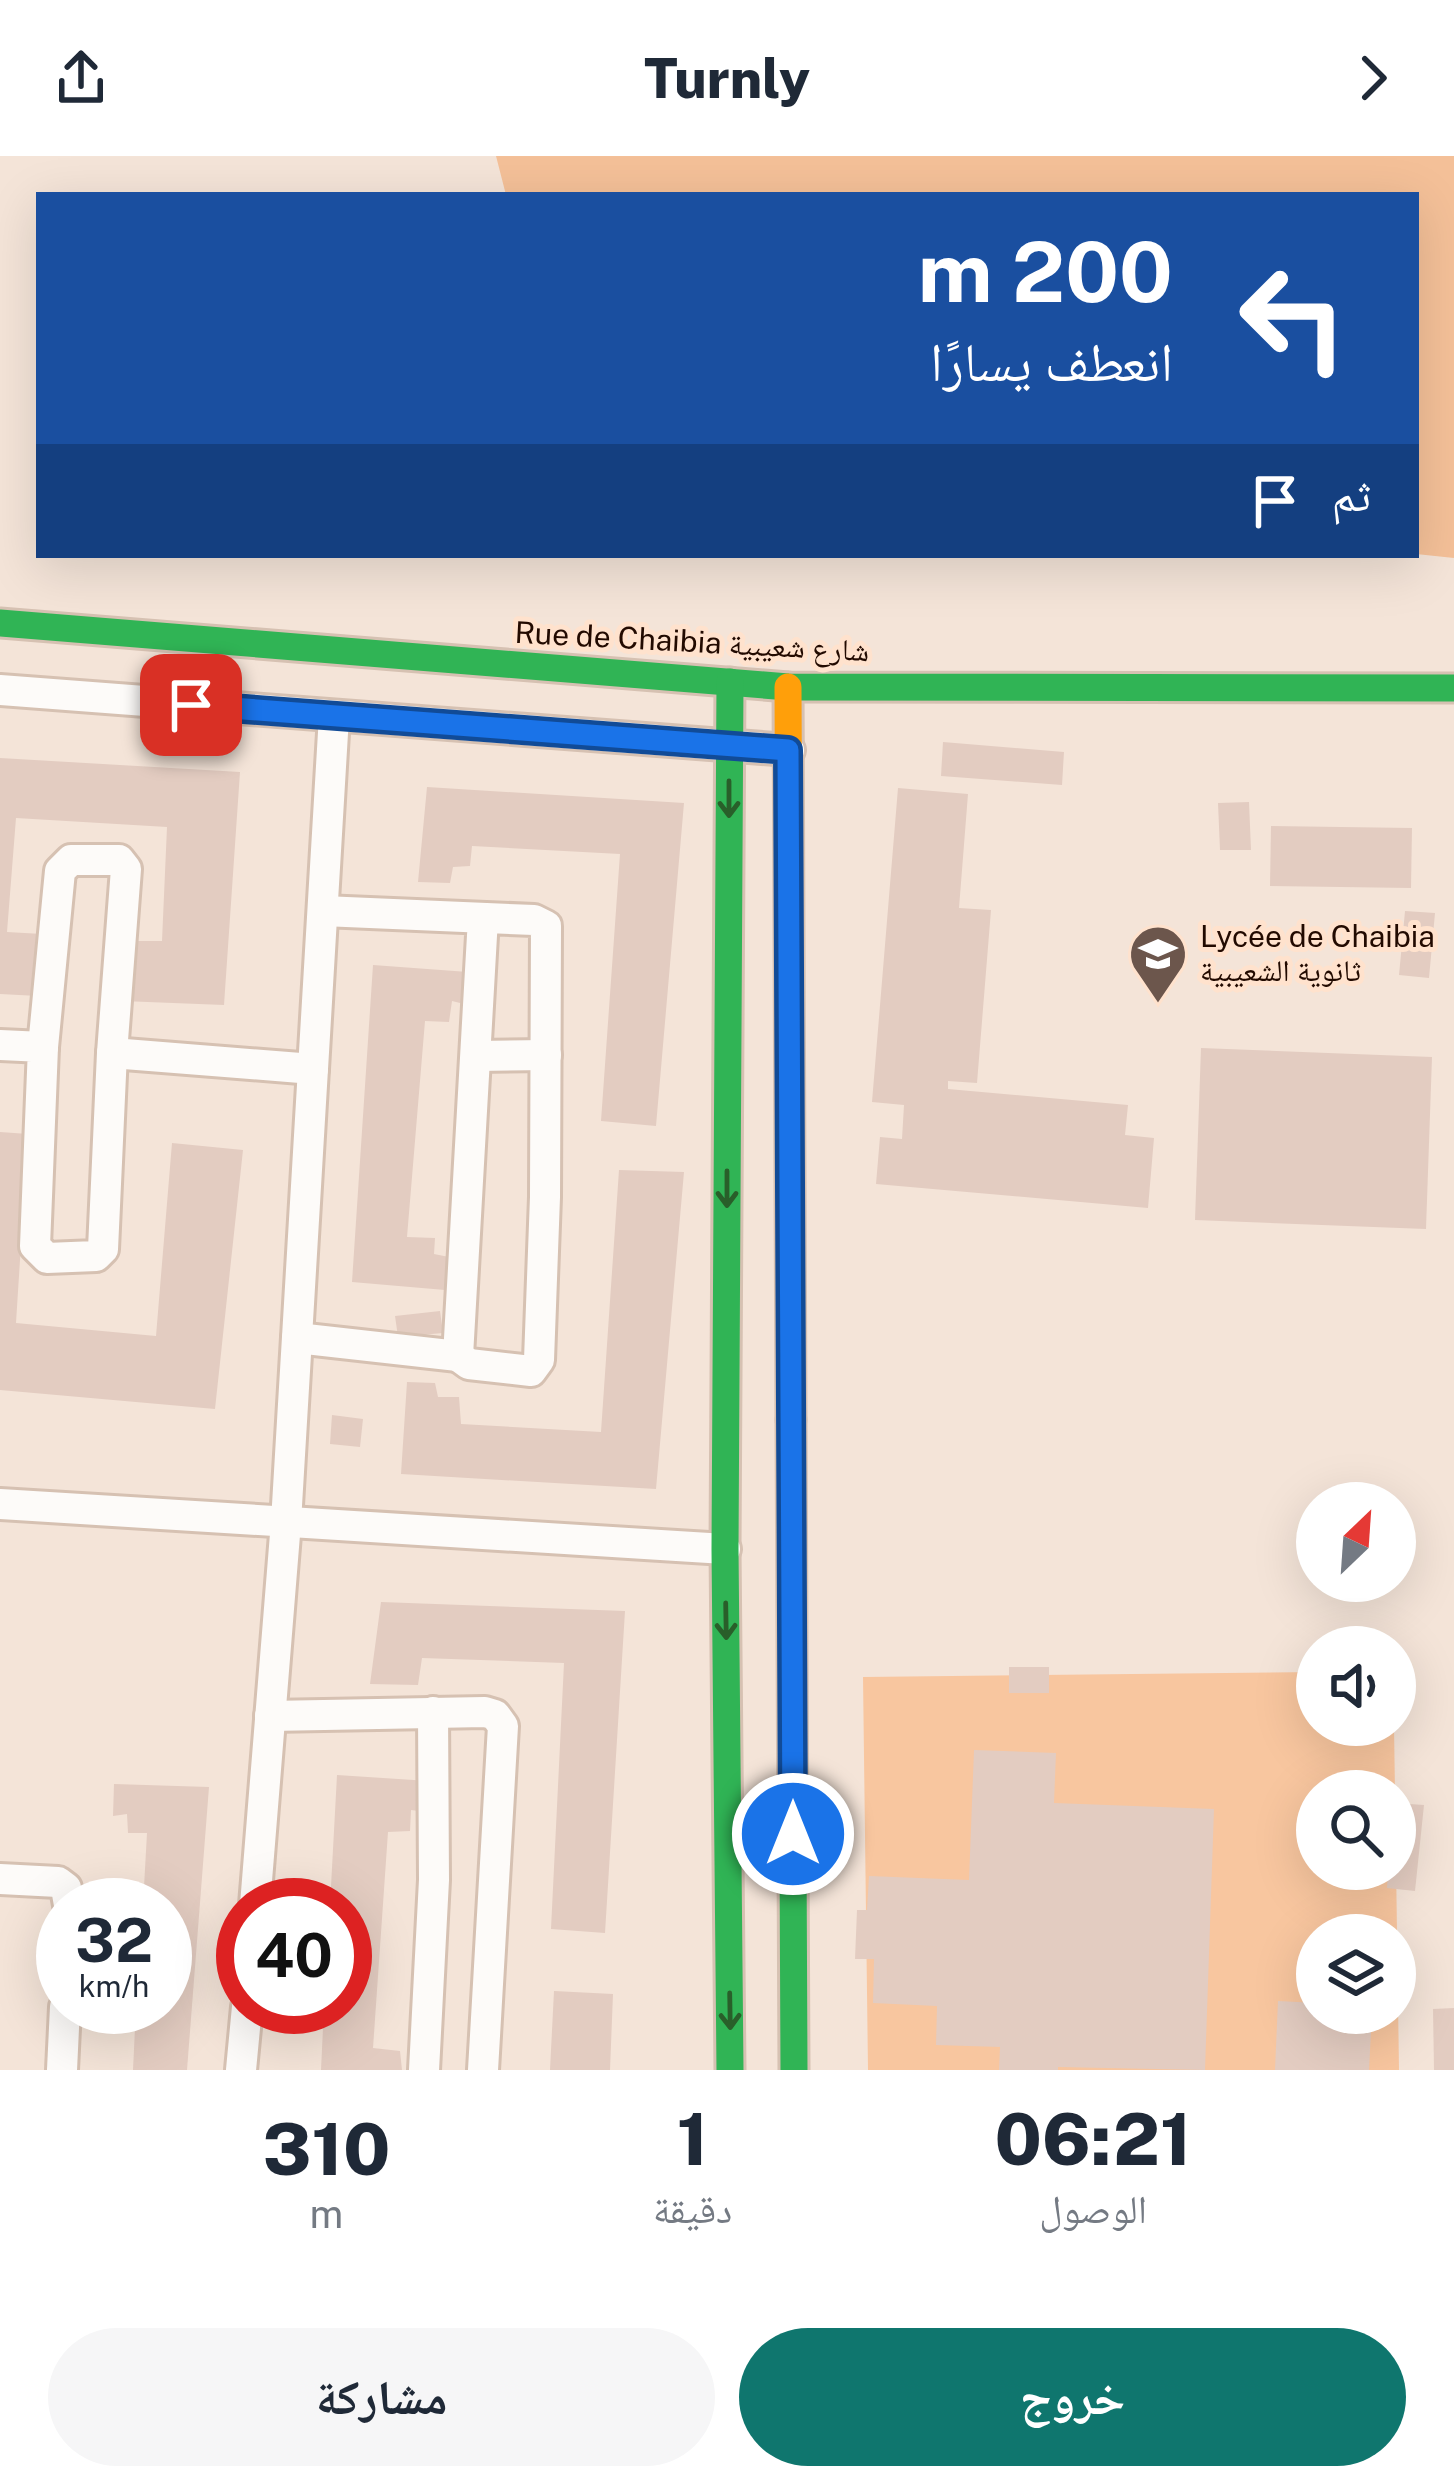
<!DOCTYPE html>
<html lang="ar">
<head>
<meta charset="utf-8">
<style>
  body { margin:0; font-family:"Public Sans","Noto Naskh Arabic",sans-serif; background:#f6f6f7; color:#1f2937; direction:rtl; height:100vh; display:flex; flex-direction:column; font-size:45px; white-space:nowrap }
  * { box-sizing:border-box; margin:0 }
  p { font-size:39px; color:#747a83 }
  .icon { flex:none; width:66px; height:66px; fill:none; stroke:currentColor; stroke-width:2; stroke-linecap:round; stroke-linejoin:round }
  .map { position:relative; height:1914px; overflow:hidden; direction:ltr }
  .panel { display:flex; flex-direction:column; background:#fff; flex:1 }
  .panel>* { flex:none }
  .top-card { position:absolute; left:36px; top:36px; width:1383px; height:366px; border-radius:0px; box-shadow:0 12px 48px #0002; direction:rtl; background:#1a4fa0; color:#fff; overflow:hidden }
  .needle { width:78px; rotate:25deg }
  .tools { position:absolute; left:1296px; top:1326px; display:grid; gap:24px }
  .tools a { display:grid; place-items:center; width:120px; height:120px; border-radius:50%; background:#fff; box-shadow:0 12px 48px #0002; font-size:60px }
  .speed { position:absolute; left:36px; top:1722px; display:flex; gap:24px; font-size:60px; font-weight:700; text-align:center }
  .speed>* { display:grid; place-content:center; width:156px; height:156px; border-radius:50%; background:#fff; box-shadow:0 12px 48px #0002; line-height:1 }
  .speed small { font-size:30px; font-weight:400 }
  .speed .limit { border:18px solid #d22; background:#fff; color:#111 }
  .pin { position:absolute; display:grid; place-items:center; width:102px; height:102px; color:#fff; margin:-51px; border-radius:24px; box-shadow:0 6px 18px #0006 }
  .me { position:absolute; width:132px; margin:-66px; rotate:0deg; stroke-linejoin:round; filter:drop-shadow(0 0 9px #0008) }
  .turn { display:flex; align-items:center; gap:42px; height:252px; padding:0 48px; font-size:54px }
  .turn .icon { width:156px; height:156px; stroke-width:2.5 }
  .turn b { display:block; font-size:84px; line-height:102px }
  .then { display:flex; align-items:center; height:114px; padding:0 48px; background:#0003; gap:24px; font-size:45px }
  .eta { display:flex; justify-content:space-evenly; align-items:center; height:204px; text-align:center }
  .eta b { font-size:72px; font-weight:800; line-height:84px }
  .button { display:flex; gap:24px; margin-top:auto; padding:24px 48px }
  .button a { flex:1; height:138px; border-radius:72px; background:#0f766e; color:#fff; font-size:48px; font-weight:800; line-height:138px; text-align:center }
  .button a+a { background:#f6f6f7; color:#1f2937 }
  header { display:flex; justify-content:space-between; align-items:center; height:156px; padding:0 48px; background:#fff; font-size:54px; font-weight:800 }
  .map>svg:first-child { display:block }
  .green { fill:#f8c69f; fill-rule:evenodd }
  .forest { fill:#f4c098 }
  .building { fill:#e3ccc1 }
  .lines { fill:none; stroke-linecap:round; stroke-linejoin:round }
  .street-casing { stroke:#d6c1b2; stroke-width:36 }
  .fast-casing { stroke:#d6c1b2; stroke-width:33 }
  .slow-casing { stroke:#d6c1b2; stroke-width:33 }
  .street { stroke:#fdfbf9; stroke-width:30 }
  .fast { stroke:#30b455; stroke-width:27 }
  .slow { stroke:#ff9f0a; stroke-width:27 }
  .oneway { stroke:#295f2a }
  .route-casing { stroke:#114b97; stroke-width:30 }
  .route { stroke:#1a73e8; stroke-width:21 }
  .labels { text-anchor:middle; stroke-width:10; stroke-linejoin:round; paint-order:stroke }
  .street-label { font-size:30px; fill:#220a00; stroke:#ffe2cd }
  .poi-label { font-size:30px; fill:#220a00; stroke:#ffe2cd; text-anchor:start }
</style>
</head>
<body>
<header><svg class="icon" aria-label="forward" viewBox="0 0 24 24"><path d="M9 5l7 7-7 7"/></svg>Turnly<svg class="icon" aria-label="share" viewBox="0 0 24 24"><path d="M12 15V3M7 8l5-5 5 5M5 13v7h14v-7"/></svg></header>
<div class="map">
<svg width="1454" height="1914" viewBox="0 0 1454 1914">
  <rect width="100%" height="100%" fill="#f4e4d8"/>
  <path class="green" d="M 1317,1516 L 1317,1569 L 1394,1569 L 1399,1914 L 868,1914 L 863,1521 ZM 1317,1635 L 1395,1635 L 1395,1713 L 1317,1713 ZM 1317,1779 L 1395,1779 L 1395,1857 L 1317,1857 Z"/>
  <polygon class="forest" points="496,0 1454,0 1454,402 1416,398 1416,39 506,39"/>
  <g class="building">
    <polygon points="943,586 1064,596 1062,629 941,620"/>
    <polygon points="0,602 240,616 224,849 122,845 126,785 162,785 167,671 16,662 7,776 42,778 38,840 0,838"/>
    <polygon points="427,631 684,647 656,970 601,965 620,698 472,690 470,710 453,711 450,727 418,726"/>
    <polygon points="898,632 968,638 959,752 991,754 977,927 948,925 948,933 1128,949 1125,979 1154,982 1148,1052 876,1028 880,981 902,983 904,949 872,946"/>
    <polygon points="1249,646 1251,694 1220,694 1218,647"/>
    <polygon points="1271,670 1412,672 1411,732 1270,730"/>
    <polygon points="1405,755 1435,757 1429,822 1399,819"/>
    <polygon points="373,809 468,816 464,848 452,845 449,866 425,865 407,1081 435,1082 434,1098 449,1101 445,1134 352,1126"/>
    <polygon points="1201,892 1432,901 1426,1073 1195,1064"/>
    <polygon points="0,976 28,978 16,1167 156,1180 172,987 243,994 215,1253 0,1234"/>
    <polygon points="619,1014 684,1016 656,1333 401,1318 407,1226 435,1227 438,1241 459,1241 461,1268 601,1276"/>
    <polygon points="440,1155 443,1177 398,1181 395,1160"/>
    <polygon points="332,1259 363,1263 360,1291 330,1288"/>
    <polygon points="381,1446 625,1455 605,1777 551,1773 564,1507 422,1502 418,1529 370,1528"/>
    <rect x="1009" y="1511" width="40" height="26"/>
    <polygon points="974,1594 1056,1597 1054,1647 1214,1653 1205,1914 1058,1911 1058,1914 999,1914 1000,1891 936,1889 937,1850 873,1847 874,1803 855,1803 857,1754 867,1754 869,1720 969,1724"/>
    <polygon points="337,1619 429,1625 427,1656 411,1654 410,1675 388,1676 373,1892 400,1895 402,1914 321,1914 324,1851 345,1851 345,1749 330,1749"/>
    <polygon points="114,1628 209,1631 187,1914 133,1914 136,1851 165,1851 165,1749 143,1749 147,1677 128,1677 127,1658 113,1660"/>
    <polygon points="1395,1647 1424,1649 1415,1735 1387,1732 1388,1713 1395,1713"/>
    <polygon points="554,1835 613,1838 610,1914 550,1914"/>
    <polygon points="1278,1845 1317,1847 1317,1857 1372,1857 1369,1914 1275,1914"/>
    <polygon points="1454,1852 1454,1914 1434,1914 1433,1853"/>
  </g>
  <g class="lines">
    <g class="street-casing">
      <g id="street">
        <polyline points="0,534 789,594"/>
        <polyline points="323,755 534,764 546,770 545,1041 539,1204 531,1215 469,1208 458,1200 483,762"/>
        <polyline points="0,889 43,891 35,1090 47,1102 96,1100 103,1093 112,897 313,913"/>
        <polyline points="43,891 60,715 71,704 119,704 126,713 112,897"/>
        <polyline points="476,900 546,899"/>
        <polyline points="297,1182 458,1200"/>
        <polyline points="0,1348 725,1393"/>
        <polyline points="270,1560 485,1556 495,1559 503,1570 483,1914"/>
        <polyline points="0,1723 58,1726 66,1732 69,1749"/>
        <polyline points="255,1749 286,1366 334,560"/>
        <polyline points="62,1914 65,1851"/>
        <polyline points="241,1914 247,1851"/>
        <polyline points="424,1914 434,1724 433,1556"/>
      </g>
    </g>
    <g class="fast-casing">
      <g id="fast">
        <polyline points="0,467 788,531 1454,532"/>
        <polyline points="730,526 725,1393 730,1914"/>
        <polyline points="791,1264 794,1914"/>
      </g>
    </g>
    <g class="slow-casing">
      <polyline id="slow" points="788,531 791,1264"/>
    </g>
    <use href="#street" class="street"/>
    <use href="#fast" class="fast"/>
    <use href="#slow" class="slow"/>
  </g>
  <defs><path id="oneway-shaft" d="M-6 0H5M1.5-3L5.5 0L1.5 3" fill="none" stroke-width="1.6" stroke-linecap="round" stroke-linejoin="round" transform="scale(3)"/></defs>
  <g class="oneway">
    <use href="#oneway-shaft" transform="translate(729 643) rotate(90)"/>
    <use href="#oneway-shaft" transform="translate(727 1033) rotate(90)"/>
    <use href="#oneway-shaft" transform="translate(726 1465) rotate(89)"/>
    <use href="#oneway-shaft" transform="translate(730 1855) rotate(89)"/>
  </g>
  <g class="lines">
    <g class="route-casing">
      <polyline id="route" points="191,549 788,594 793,1678"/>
    </g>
    <use href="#route" class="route"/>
  </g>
  <defs>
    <g id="school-pin" transform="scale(3)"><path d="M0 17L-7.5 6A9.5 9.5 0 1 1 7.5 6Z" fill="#6c564c" stroke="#ffe2cd"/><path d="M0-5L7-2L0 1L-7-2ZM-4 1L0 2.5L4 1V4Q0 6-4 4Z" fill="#fff"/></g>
  </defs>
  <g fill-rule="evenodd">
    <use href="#school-pin" x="1158" y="798"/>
  </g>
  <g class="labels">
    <g class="street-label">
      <text transform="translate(692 486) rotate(3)" y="10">Rue de Chaibia شارع شعيبية</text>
    </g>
    <g class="poi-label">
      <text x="1200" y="791">Lycée de Chaibia<tspan x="1200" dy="34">ثانوية الشعيبية</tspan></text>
    </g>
  </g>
</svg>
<div class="tools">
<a><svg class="needle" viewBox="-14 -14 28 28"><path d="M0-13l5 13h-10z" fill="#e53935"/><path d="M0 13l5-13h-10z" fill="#747a83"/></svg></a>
<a><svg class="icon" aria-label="sound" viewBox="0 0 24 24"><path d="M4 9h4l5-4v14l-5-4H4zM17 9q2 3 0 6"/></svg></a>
<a><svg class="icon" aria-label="search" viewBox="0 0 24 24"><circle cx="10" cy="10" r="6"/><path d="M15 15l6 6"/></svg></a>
<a><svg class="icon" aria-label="layers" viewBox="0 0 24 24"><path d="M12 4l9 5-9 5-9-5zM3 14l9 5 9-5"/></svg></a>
</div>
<div class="speed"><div>32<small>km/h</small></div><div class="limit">40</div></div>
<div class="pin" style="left:191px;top:549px;background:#d93025"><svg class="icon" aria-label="arrive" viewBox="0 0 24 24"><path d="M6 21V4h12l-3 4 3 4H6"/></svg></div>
<svg class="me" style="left:793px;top:1678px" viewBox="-20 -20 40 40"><circle r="17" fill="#1a73e8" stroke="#fff" stroke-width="3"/><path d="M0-11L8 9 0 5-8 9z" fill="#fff"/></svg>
<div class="top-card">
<div class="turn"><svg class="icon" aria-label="left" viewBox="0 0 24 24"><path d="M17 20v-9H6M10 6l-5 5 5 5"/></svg><div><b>200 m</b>انعطف يسارًا</div></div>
<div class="then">ثم<svg class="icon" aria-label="arrive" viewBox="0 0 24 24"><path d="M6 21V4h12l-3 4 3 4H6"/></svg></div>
</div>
</div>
<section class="panel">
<div class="eta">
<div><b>06:21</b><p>الوصول</p></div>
<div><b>1</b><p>دقيقة</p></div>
<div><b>310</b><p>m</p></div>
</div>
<div class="button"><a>خروج</a><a>مشاركة</a></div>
</section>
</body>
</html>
